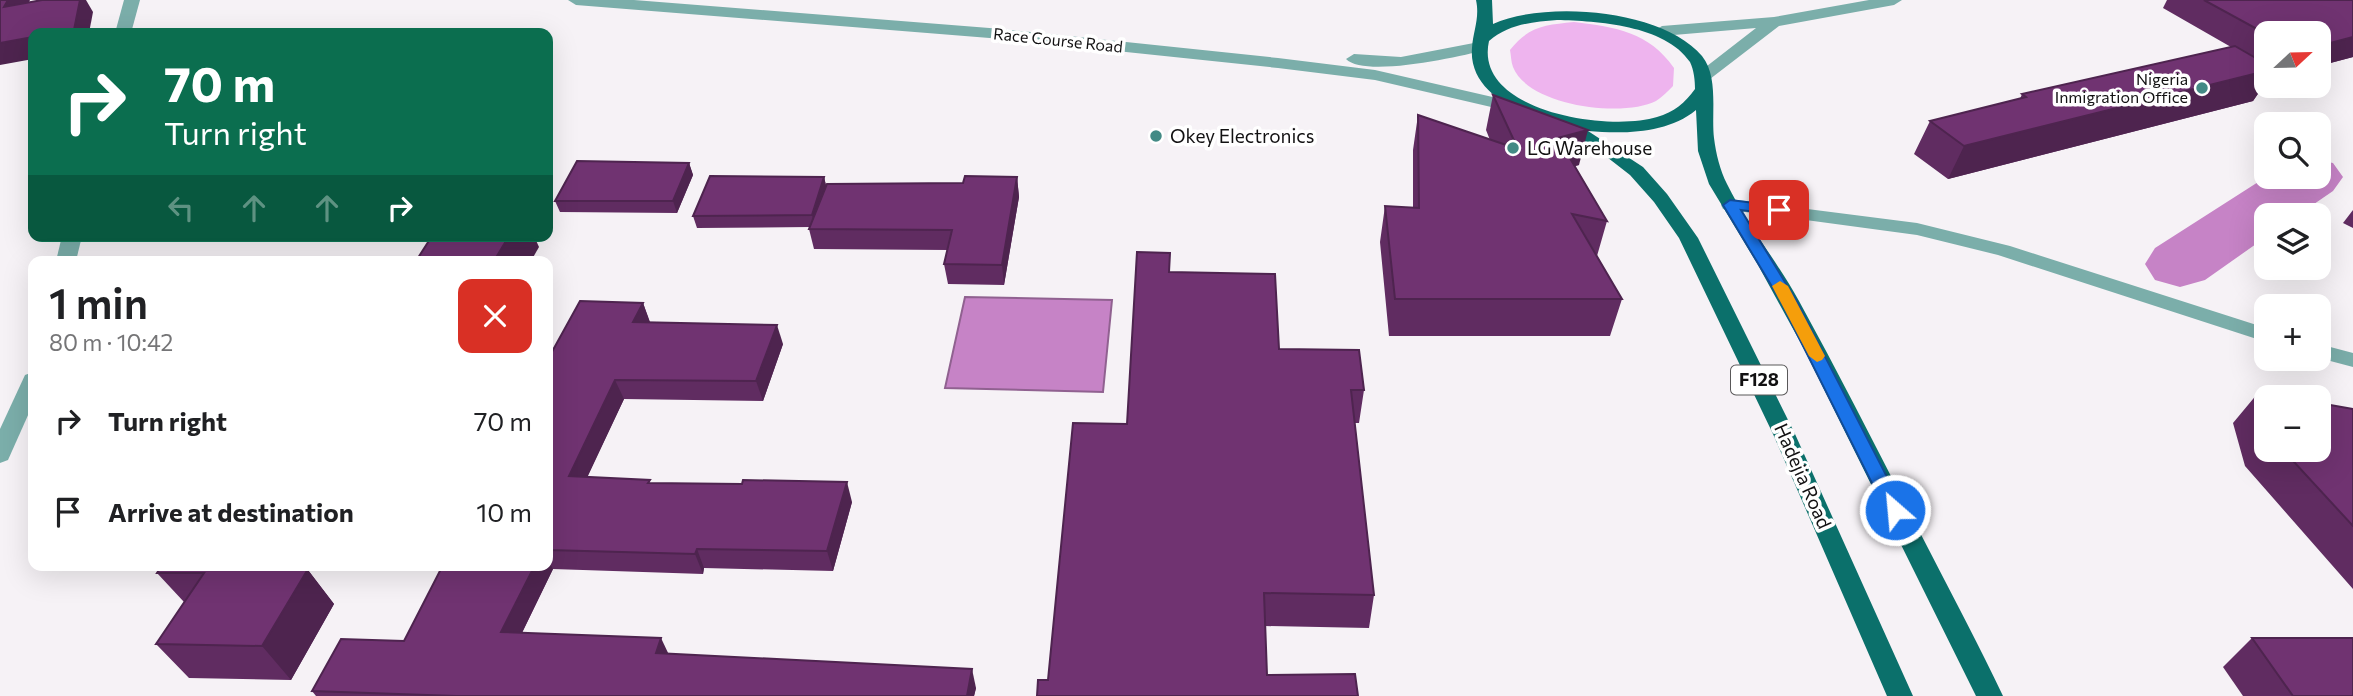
<!DOCTYPE html>
<html lang="en">
<head>
<meta charset="utf-8">
<style>
  body { margin:0; font-family:Commissioner,sans-serif; background:#f6f6f6; color:#202124; height:100vh; display:flex; flex-direction:column; font-size:26px; white-space:nowrap }
  * { box-sizing:border-box; margin:0 }
  p { font-size:23px; color:#757577 }
  .icon { flex:none; width:38px; height:38px; fill:none; stroke:currentColor; stroke-width:2; stroke-linecap:round; stroke-linejoin:round }
  .map { position:relative; flex:1; overflow:hidden }
  .details { position:absolute; left:28px; top:256px; width:525px; height:315px; display:flex; flex-direction:column; background:#fff; border-radius:14px; box-shadow:0 7px 28px #0002 }
  .details>* { flex:none }
  .hud { position:absolute; left:28px; top:28px; width:525px; height:214px; border-radius:14px; box-shadow:0 7px 28px #0002; background:#0b6e4f; color:#fff; overflow:hidden }
  .needle { width:46px; rotate:68deg }
  .tools { position:absolute; left:2254px; top:21px; display:grid; gap:14px }
  .tools a { display:grid; place-items:center; width:77px; height:77px; border-radius:14px; background:#fff; box-shadow:0 7px 28px #0002; font-size:35px }
  .pin { position:absolute; display:grid; place-items:center; width:60px; height:60px; color:#fff; margin:-30px; border-radius:14px; box-shadow:0 4px 10px #0006 }
  .me { position:absolute; width:77px; margin:-38px; rotate:333deg; stroke-linejoin:round; filter:drop-shadow(0 0 5px #0008) }
  .turn { display:flex; align-items:center; gap:24px; height:147px; padding:0 21px; font-size:32px }
  .turn .icon { width:91px; height:91px; stroke-width:2.5 }
  .turn b { display:block; font-size:49px; line-height:60px }
  .lanes { display:flex; align-items:center; height:66px; padding:0 21px; background:#0003; justify-content:center; gap:35px; direction:ltr }
  .lanes .off { opacity:.35 }
  .round { display:grid; place-items:center; flex:none; width:74px; height:74px; border-radius:14px; background:#f6f6f6 }
  .summary { display:flex; align-items:center; justify-content:space-between; height:119px; padding:0 21px }
  h1 { font-size:42px; font-weight:600; line-height:52px }
  ul { padding:0; list-style:none }
  li { display:flex; align-items:center; gap:21px; height:91px; padding:0 21px }
  li div { flex:1 }
  li b { display:block; font-size:26px }
  li em { font-style:normal }
  .map>svg:first-child { display:block }
  .green { fill:#eeb4ee }
  .water { fill:#c683c6; stroke:#906190; stroke-width:2 }
  .lines { fill:none; stroke-linecap:round; stroke-linejoin:round }
  .river { fill:#c683c6; fill-rule:evenodd }
  .minor { fill:#7baeaa; fill-rule:evenodd }
  .tertiary { fill:#7baeaa; fill-rule:evenodd }
  .primary { fill:#0b706b; fill-rule:evenodd }
  .wall { fill:#602c61 }
  .shaded-wall { fill:#4e244f }
  .building { fill:#703371; stroke:#4e244f; stroke-width:2 }
  .route { fill:#1a73e8; stroke:#114b97; stroke-width:2 }
  .slow { fill:#f59e0b }
  .poi-dot { fill:#438a85; stroke:#fff; stroke-width:2.5 }
  .labels { text-anchor:middle; stroke-width:7; stroke-linejoin:round; paint-order:stroke }
  .far-street-label { font-size:16px; fill:#121112; stroke:#fff }
  .far-poi-label { font-size:16px; fill:#121112; stroke:#fff; text-anchor:end }
  .shield { fill:#fff; stroke:#595859; stroke-width:2 }
  .shield-label { font-size:18px; font-weight:bold; fill:#121112 }
  .poi-label { font-size:19px; fill:#121112; stroke:#fff; text-anchor:start }
  .street-label { font-size:19px; fill:#121112; stroke:#fff }
</style>
</head>
<body>
<div class="map">
<svg width="2353" height="696" viewBox="0 0 2353 696">
  <rect width="100%" height="100%" fill="#f6f2f6"/>
  <path class="green" d="M 1574,22 C 1616,27 1649,32 1674,68 L 1673,86 C 1668,91 1662,97 1656,101 C 1623,118 1528,106 1513,67 C 1511,62 1511,55 1510,50 C 1529,26 1545,25 1574,22 Z"/>
  <polygon class="water" points="965,297 1112,300 1103,392 945,388"/>
  <g class="lines">
    <polygon class="river" points="2319,160 2333,163 2343,177 2333,191 2298,215 2266,215 2266,237 2205,280 2180,287 2155,280 2145,264 2155,248 2266,177 2319,177"/>
    <g class="minor">
      <polygon points="124,0 140,0 131,33 115,33"/>
      <polygon points="1869,0 1902,0 1894,5 1779,26 1710,79 1704,81 1696,76 1698,73 1756,28 1662,36 1654,31 1662,26 1774,17"/>
      <polygon points="1730,199 1917,223 2010,246 2266,328 2266,342 1998,255 1917,235 1723,209 1721,205 1723,201"/>
      <polygon points="62,236 82,236 76,261 56,261"/>
      <polygon points="2319,344 2353,353 2353,367 2319,358"/>
      <polygon points="33,372 33,404 8,460 0,463 0,429 25,375"/>
    </g>
    <g class="tertiary">
      <polygon points="568,0 634,0 1002,29 1278,58 1375,70 1523,104 1526,108 1517,113 1375,80 1278,68 1002,39 576,5"/>
      <path d="M 1479,42 L 1487,47 L 1485,50 C 1459,57 1364,78 1346,59 L 1354,54 L 1401,57 Z"/>
    </g>
    <path class="primary" d="M 1476,0 L 1492,0 L 1493,24 C 1545,0 1663,9 1702,56 C 1719,77 1711,113 1714,138 C 1716,154 1720,170 1727,184 C 1747,225 1777,261 1799,301 C 1844,383 1886,467 1929,550 C 1954,599 1980,647 2003,696 L 1976,696 L 1804,349 L 1758,265 L 1709,184 L 1698,151 L 1696,110 C 1667,134 1623,134 1588,131 L 1643,167 L 1667,194 L 1698,238 L 1795,434 L 1913,696 L 1887,696 L 1773,434 L 1679,238 L 1654,202 L 1630,175 L 1603,154 L 1564,132 L 1563,126 C 1526,117 1468,95 1472,48 C 1473,31 1480,18 1476,0 ZM 1557,20 C 1597,21 1665,25 1690,62 C 1694,70 1695,81 1695,89 C 1685,103 1674,112 1657,117 C 1610,132 1473,112 1489,41 C 1509,24 1532,22 1557,20 Z"/>
  </g>
  <g class="wall">
    <polygon points="2167,0 2353,0 2353,57 2319,66 2319,33 2266,33 2266,82 2253,101 1948,179 1914,154 1930,121 2020,99 2022,94 2231,47 2163,8"/>
    <polygon points="1493,95 1579,165 1575,166 1607,221 1597,256 1622,299 1610,336 1389,336 1380,242 1385,206 1413,208 1413,150 1418,115 1490,140 1486,130"/>
    <polygon points="689,163 693,175 677,213 560,212 555,201"/>
    <polygon points="824,177 826,186 963,183 1017,177 1019,197 1004,285 948,284 944,264 948,250 814,249 809,229 810,227 697,228 693,216"/>
    <polygon points="2353,210 2353,228 2343,223"/>
    <polygon points="1170,272 1279,349 1364,390 1359,423 1355,423 1374,595 1369,628 1265,626 1127,424"/>
    <polygon points="643,303 650,323 783,344 763,401 624,399 587,477 852,502 833,571 704,568 703,574 553,569 522,633 669,654 976,688 974,696 316,696 312,691 548,565 548,359"/>
    <polygon points="2258,393 2266,397 2266,450 2319,450 2353,409 2353,589 2245,466 2233,423"/>
    <polygon points="308,570 334,604 291,680 189,678 156,644 184,602 157,573"/>
    <polygon points="2252,638 2353,696 2243,696 2223,667"/>
  </g>
  <g class="shaded-wall">
    <polygon points="8,0 30,0 17,26 4,7"/>
    <polygon points="80,0 86,0 93,12 89,33 54,33"/>
    <polygon points="33,37 33,59 0,65 0,43"/>
    <polygon points="2353,37 2353,57 2319,66 2319,46"/>
    <polygon points="2266,71 2266,82 2253,101 1948,179 1964,146"/>
    <polygon points="1588,130 1579,165 1549,173 1558,138"/>
    <polygon points="689,163 693,175 677,213 673,201"/>
    <polygon points="824,177 827,189 815,227 812,215"/>
    <polygon points="1017,177 1019,197 1004,285 1002,265"/>
    <polygon points="509,236 534,236 539,247 531,261 494,261"/>
    <polygon points="643,303 650,322 641,342 633,322"/>
    <polygon points="777,325 783,344 763,401 756,381"/>
    <polygon points="615,380 624,399 579,495 569,476"/>
    <polygon points="847,482 852,502 833,571 827,551"/>
    <polygon points="697,549 704,568 703,574 695,554"/>
    <polygon points="548,560 553,569 513,651 501,632 535,565 548,565"/>
    <polygon points="262,565 311,565 308,570 334,604 291,680 262,646 260,569"/>
    <polygon points="661,638 670,657 656,653"/>
    <polygon points="972,669 976,688 974,696 967,696"/>
  </g>
  <g class="building">
    <polygon points="0,0 8,0 4,7 42,0 80,0 74,30 54,33 33,33 33,37 0,43"/>
    <polygon points="2204,0 2353,0 2353,37 2319,46 2319,33 2266,34"/>
    <polygon points="2235,46 2266,64 2266,71 1964,146 1930,121 2026,97 2022,94"/>
    <polygon points="1493,95 1588,130 1558,138 1607,221 1572,214 1622,299 1395,299 1385,206 1419,208 1418,115 1518,149"/>
    <polygon points="577,161 689,163 673,201 555,201"/>
    <polygon points="710,176 824,177 812,215 693,216"/>
    <polygon points="965,176 1017,177 1002,265 944,264 952,230 809,229 827,184 963,183"/>
    <polygon points="432,236 509,236 494,261 416,261"/>
    <polygon points="1137,252 1170,253 1169,272 1275,274 1279,349 1359,350 1364,390 1351,390 1374,595 1264,593 1267,675 1355,674 1358,696 1037,696 1038,680 1048,680 1073,423 1127,424"/>
    <polygon points="580,301 643,303 633,322 777,325 756,381 615,380 569,476 650,480 648,483 742,484 743,480 847,482 827,551 697,549 695,554 548,550 548,359"/>
    <polygon points="2258,393 2282,397 2266,397 2266,421"/>
    <polygon points="2319,403 2353,409 2353,526 2283,450 2319,450"/>
    <polygon points="162,565 262,565 260,569 308,569 262,646 156,644 204,573 157,573"/>
    <polygon points="443,565 535,565 501,632 661,638 656,653 972,669 967,696 456,696 312,691 341,639 404,641"/>
    <polygon points="2252,638 2353,638 2353,696 2293,696"/>
  </g>
  <polygon class="route" points="1730,200 1779,206 1786,210 1779,215 1741,210 1796,300 1904,510 1901,515 1888,515 1780,300 1723,205"/>
  <polygon class="slow" points="1780,281 1788,286 1825,356 1822,360 1817,362 1809,356 1772,286"/>
  <g class="poi-dot">
    <circle cx="2202" cy="88" r="7"/>
    <circle cx="1156" cy="136" r="7"/>
    <circle cx="1513" cy="148" r="7"/>
  </g>
  <g class="labels">
    <g class="far-street-label">
      <text transform="translate(1058 40) rotate(6)" y="6">Race Course Road</text>
    </g>
    <g class="far-poi-label">
      <text x="2188" y="85">Nigeria<tspan x="2188" dy="18">Inmigration Office</tspan></text>
    </g>
    <rect class="shield" x="1731" y="365.5" width="56" height="29" rx="5"/>
    <g class="shield-label">
      <text x="1759" y="386">F128</text>
    </g>
    <g class="poi-label">
      <text x="1170" y="143">Okey Electronics</text>
      <text x="1527" y="155">LG Warehouse</text>
    </g>
    <g class="street-label">
      <text transform="translate(1803 476) rotate(66)" y="7">Hadejia Road</text>
    </g>
  </g>
</svg>
<div class="tools">
<a><svg class="needle" viewBox="-14 -14 28 28"><path d="M0-13l5 13h-10z" fill="#e53935"/><path d="M0 13l5-13h-10z" fill="#757577"/></svg></a>
<a><svg class="icon" aria-label="search" viewBox="0 0 24 24"><circle cx="10" cy="10" r="6"/><path d="M15 15l6 6"/></svg></a>
<a><svg class="icon" aria-label="layers" viewBox="0 0 24 24"><path d="M12 4l9 5-9 5-9-5zM3 14l9 5 9-5"/></svg></a>
<a>+</a>
<a>−</a>
</div>
<div class="pin" style="left:1779px;top:210px;background:#d93025"><svg class="icon" aria-label="arrive" viewBox="0 0 24 24"><path d="M6 21V4h12l-3 4 3 4H6"/></svg></div>
<svg class="me" style="left:1895px;top:510px" viewBox="-20 -20 40 40"><circle r="17" fill="#1a73e8" stroke="#fff" stroke-width="3"/><path d="M0-11L8 9 0 5-8 9z" fill="#fff"/></svg>
<div class="hud">
<div class="turn"><svg class="icon" aria-label="right" viewBox="0 0 24 24"><path d="M7 20v-9h11M14 6l5 5-5 5"/></svg><div><b>70 m</b>Turn right</div></div>
<div class="lanes"><svg class="icon off" aria-label="left" viewBox="0 0 24 24"><path d="M17 20v-9H6M10 6l-5 5 5 5"/></svg><svg class="icon off" aria-label="ahead" viewBox="0 0 24 24"><path d="M12 20V5M6 11l6-6 6 6"/></svg><svg class="icon off" aria-label="ahead" viewBox="0 0 24 24"><path d="M12 20V5M6 11l6-6 6 6"/></svg><svg class="icon" aria-label="right" viewBox="0 0 24 24"><path d="M7 20v-9h11M14 6l5 5-5 5"/></svg></div>
</div>
<section class="details">
<div class="summary"><div><h1>1 min</h1><p>80 m · 10:42</p></div><a class="round" style="background:#d93025;color:#fff"><svg class="icon" aria-label="close" viewBox="0 0 24 24"><path d="M6 6l12 12M18 6L6 18"/></svg></a></div>
<ul>
<li><svg class="icon" aria-label="right" viewBox="0 0 24 24"><path d="M7 20v-9h11M14 6l5 5-5 5"/></svg><div><b>Turn right</b></div><em>70 m</em></li>
<li><svg class="icon" aria-label="arrive" viewBox="0 0 24 24"><path d="M6 21V4h12l-3 4 3 4H6"/></svg><div><b>Arrive at destination</b></div><em>10 m</em></li>
</ul>
</section>
</div>
</body>
</html>
